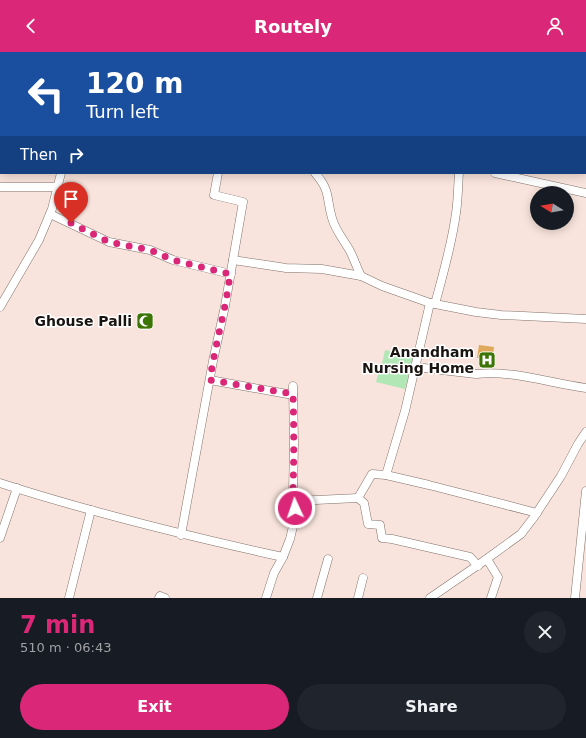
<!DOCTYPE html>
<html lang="en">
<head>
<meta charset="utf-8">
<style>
  body { margin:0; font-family:"DejaVu Sans",sans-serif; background:#20242c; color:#f1f3f6; height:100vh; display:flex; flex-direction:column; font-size:15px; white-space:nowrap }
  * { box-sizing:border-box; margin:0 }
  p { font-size:13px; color:#9ea1a6 }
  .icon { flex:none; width:22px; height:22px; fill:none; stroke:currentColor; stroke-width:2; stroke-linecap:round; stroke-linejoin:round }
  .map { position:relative; height:546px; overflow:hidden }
  .details { display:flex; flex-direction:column; background:#171b24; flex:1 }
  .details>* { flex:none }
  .top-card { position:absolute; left:0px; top:0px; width:586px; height:122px; box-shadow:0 2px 10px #0003; background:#1a4fa0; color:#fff; overflow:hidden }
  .needle { width:26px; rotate:281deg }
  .controls { position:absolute; left:530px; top:134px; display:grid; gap:8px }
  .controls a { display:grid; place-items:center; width:44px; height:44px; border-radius:50%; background:#171b24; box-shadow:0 2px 10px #0003; font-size:20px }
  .pin { position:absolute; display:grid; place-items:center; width:34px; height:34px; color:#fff; margin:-41px -17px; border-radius:50% 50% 50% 0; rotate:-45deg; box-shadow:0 0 4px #0007 }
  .pin .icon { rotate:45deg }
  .me { position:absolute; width:44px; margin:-22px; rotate:357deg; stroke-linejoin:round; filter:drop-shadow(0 0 3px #0008) }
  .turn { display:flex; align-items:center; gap:14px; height:84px; padding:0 20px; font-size:18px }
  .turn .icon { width:52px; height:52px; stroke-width:2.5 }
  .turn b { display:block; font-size:28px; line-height:34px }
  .then { display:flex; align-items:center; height:38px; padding:0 20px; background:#0003; gap:8px; font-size:15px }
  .round { display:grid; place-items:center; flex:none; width:42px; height:42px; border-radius:21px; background:#20242c }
  .head { display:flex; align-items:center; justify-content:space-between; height:68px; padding:0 20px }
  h1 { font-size:24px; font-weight:700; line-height:30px; color:#db2777 }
  .cta { display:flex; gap:8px; margin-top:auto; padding:8px 20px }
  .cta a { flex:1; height:46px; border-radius:24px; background:#db2777; color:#fff; font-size:16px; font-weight:700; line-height:46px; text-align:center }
  .cta a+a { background:#20242c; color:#f1f3f6 }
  header { display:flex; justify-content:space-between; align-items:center; height:52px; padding:0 20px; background:#db2777; color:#fff; font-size:18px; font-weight:700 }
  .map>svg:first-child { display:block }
  .green { fill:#b0e7b5 }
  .building { fill:#dea95b }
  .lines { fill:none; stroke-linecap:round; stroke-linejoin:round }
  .minor-casing { stroke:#817169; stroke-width:9 }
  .minor { stroke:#fff; stroke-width:8 }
  .route { stroke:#db2777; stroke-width:7; stroke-dasharray:0 12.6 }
  .labels { text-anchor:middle; stroke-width:3; stroke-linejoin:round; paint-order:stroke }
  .poi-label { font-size:14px; font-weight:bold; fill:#1a1411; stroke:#fff; text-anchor:end }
</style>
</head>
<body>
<header><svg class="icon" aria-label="back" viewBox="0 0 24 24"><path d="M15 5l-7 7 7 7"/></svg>Routely<svg class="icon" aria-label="person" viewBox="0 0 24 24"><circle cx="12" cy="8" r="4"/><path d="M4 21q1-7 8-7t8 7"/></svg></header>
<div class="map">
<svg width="586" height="546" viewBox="0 0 586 546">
  <rect width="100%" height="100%" fill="#f8e4dc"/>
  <g class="green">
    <polygon points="385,298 414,304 410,318 382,312"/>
    <polygon points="380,315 409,322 405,337 376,330"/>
  </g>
  <polygon class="building" points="479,293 494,295 491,316 483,316 484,307 477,306"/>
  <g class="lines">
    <g class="minor-casing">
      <g id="minor">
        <polyline points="298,0 300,1"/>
        <polyline points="178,1 179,0"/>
        <polyline points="585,55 586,55"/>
        <polyline points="0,67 1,67"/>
        <path d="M 315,121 C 331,139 326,146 332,166 C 335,178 344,188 350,199 C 354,207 357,216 361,224"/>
        <polyline points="495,121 586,141"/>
        <polyline points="0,135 58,135"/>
        <polyline points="50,162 109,190 150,198 173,208 231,222"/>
        <polyline points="233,208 286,216 322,217 361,224 382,234 430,251 476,260 501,263 586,267"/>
        <path d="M 435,252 C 443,222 452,192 456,161 C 458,148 458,134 459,121"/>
        <polyline points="0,255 39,188 52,157 61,121"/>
        <path d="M 415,315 L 476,322 C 513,318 549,331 586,336"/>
        <polyline points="210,328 293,343"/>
        <polyline points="386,423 405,359 430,251"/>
        <path d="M 0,431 C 93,461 187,484 283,505"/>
        <polyline points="295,449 358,446"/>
        <polyline points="181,483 213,309 225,254 243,150 214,143 218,121"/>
        <polyline points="0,486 17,436"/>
        <polyline points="487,507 498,525 491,546"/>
        <polyline points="478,514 470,505 392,487 382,486 380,473 368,472 364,451 358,446 372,422 386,423 429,433 537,461"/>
        <polyline points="69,546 91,458"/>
        <polyline points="159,546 160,544 165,546"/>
        <polyline points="266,546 274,521 283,505 290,487 294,470 295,449 293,441 294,392 293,334"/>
        <polyline points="317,546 328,507"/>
        <polyline points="358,546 363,526"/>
        <polyline points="430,546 481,511 521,482 534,465 561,424 578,392 586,380"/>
        <polyline points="575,546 586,439"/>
      </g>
    </g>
    <use href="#minor" class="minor"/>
  </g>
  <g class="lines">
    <path class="route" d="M 71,171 L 109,190 L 150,198 L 173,208 L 230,222 C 226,258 215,292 210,328 L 293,342 C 294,374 294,406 293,438 C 293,444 295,450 295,456"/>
  </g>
  <defs>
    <g id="mosque-square" transform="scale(0.9)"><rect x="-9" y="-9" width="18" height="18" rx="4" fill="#3c7505" stroke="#fff"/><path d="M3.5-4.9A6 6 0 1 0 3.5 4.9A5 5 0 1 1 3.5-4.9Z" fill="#fff"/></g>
    <g id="hospital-square" transform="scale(0.9)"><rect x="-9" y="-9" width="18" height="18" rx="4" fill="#3c7505" stroke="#fff"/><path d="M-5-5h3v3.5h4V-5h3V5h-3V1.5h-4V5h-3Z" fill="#fff"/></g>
  </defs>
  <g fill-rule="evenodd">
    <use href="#mosque-square" x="145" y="269"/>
    <use href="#hospital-square" x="487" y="308"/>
  </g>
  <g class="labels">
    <g class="poi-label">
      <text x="132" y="274">Ghouse Palli</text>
      <text x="474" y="305">Anandham<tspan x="474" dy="16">Nursing Home</tspan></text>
    </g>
  </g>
</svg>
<div class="controls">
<a><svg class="needle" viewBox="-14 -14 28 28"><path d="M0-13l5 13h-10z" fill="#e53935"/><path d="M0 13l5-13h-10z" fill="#9ea1a6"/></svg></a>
</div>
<div class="pin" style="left:71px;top:171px;background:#d93025"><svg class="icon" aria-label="arrive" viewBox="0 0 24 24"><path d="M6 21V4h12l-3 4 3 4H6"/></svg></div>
<svg class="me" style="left:295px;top:456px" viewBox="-20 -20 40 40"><circle r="17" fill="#db2777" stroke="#fff" stroke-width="3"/><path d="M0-11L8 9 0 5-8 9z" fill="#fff"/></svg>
<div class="top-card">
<div class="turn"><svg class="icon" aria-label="left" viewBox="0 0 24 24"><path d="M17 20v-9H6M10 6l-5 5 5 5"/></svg><div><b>120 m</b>Turn left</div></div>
<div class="then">Then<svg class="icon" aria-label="right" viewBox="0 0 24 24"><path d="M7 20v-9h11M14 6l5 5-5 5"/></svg></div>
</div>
</div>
<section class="details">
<div class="head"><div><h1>7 min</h1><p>510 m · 06:43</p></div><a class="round"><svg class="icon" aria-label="close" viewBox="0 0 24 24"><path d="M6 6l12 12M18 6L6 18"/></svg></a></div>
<div class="cta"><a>Exit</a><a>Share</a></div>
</section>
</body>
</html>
